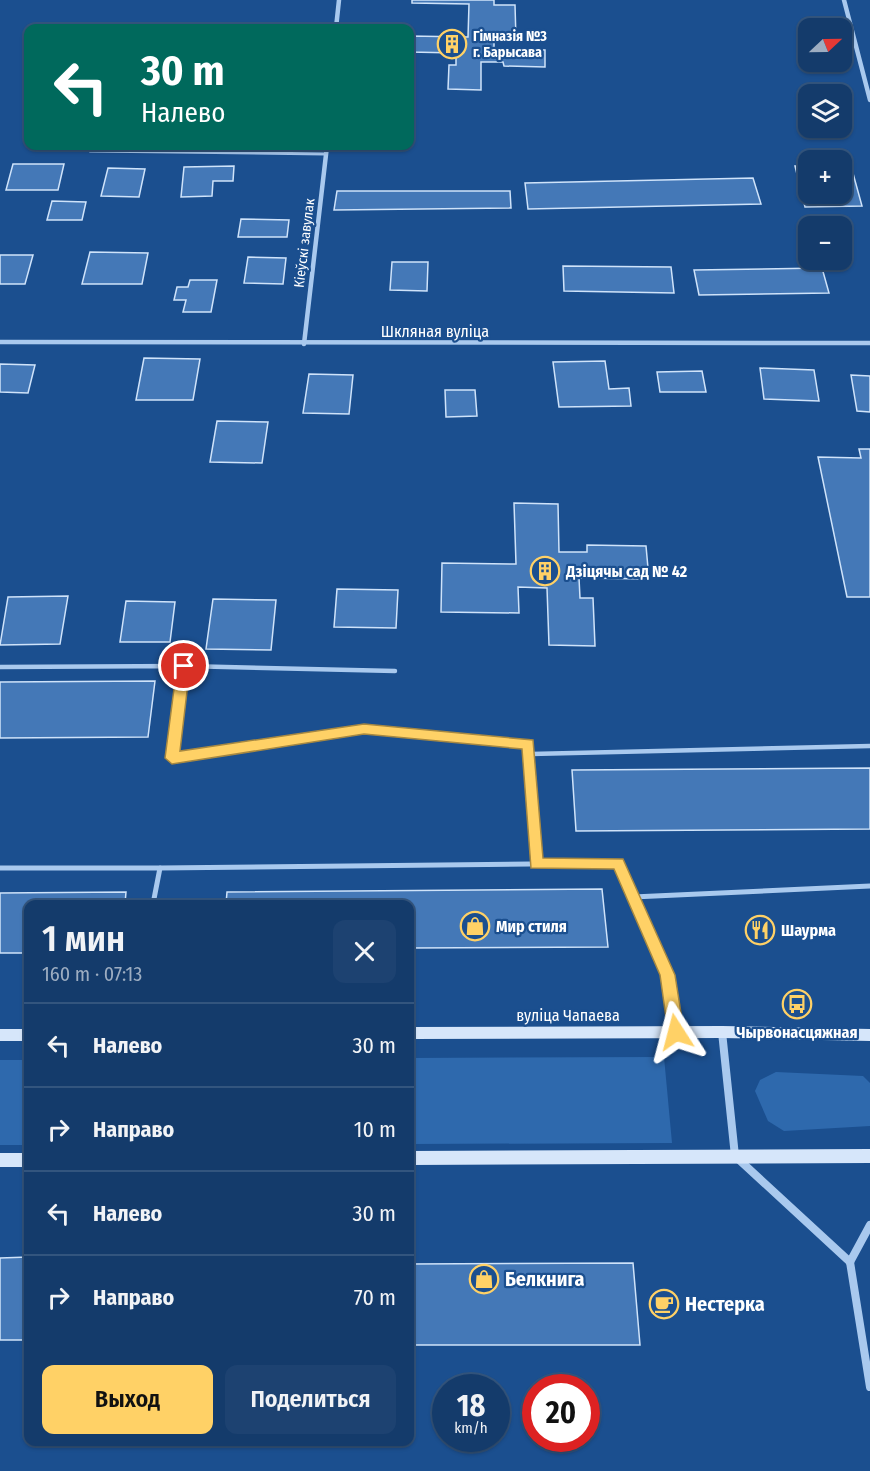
<!DOCTYPE html>
<html lang="ru">
<head>
<meta charset="utf-8">
<style>
  body { margin:0; font-family:"Fira Sans Condensed",sans-serif; background:#1d4271; color:#f1f3f6; height:100vh; display:flex; flex-direction:column; font-size:22px; white-space:nowrap }
  * { box-sizing:border-box; margin:0 }
  p { font-size:20px; color:#9dadc1 }
  .icon { flex:none; width:33px; height:33px; fill:none; stroke:currentColor; stroke-width:2; stroke-linecap:round; stroke-linejoin:round }
  .map { position:relative; flex:1; overflow:hidden }
  .panel { position:absolute; left:24px; top:900px; width:390px; height:546px; display:flex; flex-direction:column; background:#143b6b; border-radius:12px; box-shadow:0 2px 4px #0004,0 0 0 2px #33557e }
  .panel>* { flex:none }
  .hud { position:absolute; left:24px; top:24px; width:390px; height:126px; border-radius:12px; box-shadow:0 2px 4px #0004,0 0 0 2px #33557e; background:#00695c; color:#fff; overflow:hidden }
  .needle { width:39px; rotate:68deg }
  .fabs { position:absolute; left:798px; top:18px; display:grid; gap:12px }
  .fabs a { display:grid; place-items:center; width:54px; height:54px; border-radius:12px; background:#143b6b; box-shadow:0 2px 4px #0004,0 0 0 2px #33557e; font-size:30px }
  .speed { position:absolute; left:432px; top:1374px; display:flex; gap:12px; font-size:30px; font-weight:700; text-align:center }
  .speed>* { display:grid; place-content:center; width:78px; height:78px; border-radius:50%; background:#143b6b; box-shadow:0 2px 4px #0004,0 0 0 2px #33557e; line-height:1 }
  .speed small { font-size:15px; font-weight:400 }
  .speed .limit { border:9px solid #d22; background:#fff; color:#111 }
  .pin { position:absolute; display:grid; place-items:center; width:51px; height:51px; color:#fff; margin:-26px; border:3px solid #fff; border-radius:50%; box-shadow:0 2px 6px #0007 }
  .me { position:absolute; width:66px; margin:-33px; rotate:351deg; stroke-linejoin:round; filter:drop-shadow(0 0 4px #0008) }
  .turn { display:flex; align-items:center; gap:21px; height:126px; padding:0 18px; font-size:27px }
  .turn .icon { width:78px; height:78px; stroke-width:2.5 }
  .turn b { display:block; font-size:42px; line-height:51px }
  .round { display:grid; place-items:center; flex:none; width:63px; height:63px; border-radius:12px; background:#1d4271 }
  .summary { display:flex; align-items:center; justify-content:space-between; height:102px; padding:0 18px }
  h1 { font-size:36px; font-weight:600; line-height:45px }
  .action { display:flex; gap:12px; margin-top:auto; padding:12px 18px }
  .action a { flex:1; height:69px; border-radius:12px; background:#ffd166; color:#111; font-size:24px; font-weight:600; line-height:69px; text-align:center }
  .action a+a { background:#1d4271; color:#f1f3f6 }
  ul { padding:0; list-style:none }
  li { display:flex; align-items:center; gap:18px; height:84px; padding:0 18px; border-top:2px solid #33557e }
  li div { flex:1 }
  li b { display:block; font-size:22px }
  li em { font-style:normal }
  .map>svg:first-child { display:block }
  .green { fill:#2e69ad }
  .building { fill:#4478b7; stroke:#cfe3fa; stroke-width:1.5 }
  .lines { fill:none; stroke-linecap:round; stroke-linejoin:round }
  .lane-far2 { stroke:#a9c9ee; stroke-width:3 }
  .lane-far1 { stroke:#a9c9ee; stroke-width:4.5 }
  .lane { stroke:#a9c9ee; stroke-width:5 }
  .street-far2 { stroke:#a9c9ee; stroke-width:4.5 }
  .street-far1 { stroke:#a9c9ee; stroke-width:5 }
  .street { stroke:#a9c9ee; stroke-width:8 }
  .secondary { fill:#d6e6fa; fill-rule:evenodd }
  .route { fill:#ffd166; stroke:#a68842; stroke-width:1.5 }
  .labels { text-anchor:middle; stroke-width:4.5; stroke-linejoin:round; paint-order:stroke }
  .far-poi-label { font-size:14px; font-weight:bold; fill:#fff; stroke:#1b4f8f; text-anchor:start }
  .far-street-label { font-size:14px; fill:#fff; stroke:#1b4f8f }
  .street-label { font-size:16px; fill:#fff; stroke:#1b4f8f }
  .poi-label { font-size:16px; font-weight:bold; fill:#fff; stroke:#1b4f8f; text-anchor:start }
  .near-poi-label { font-size:20px; font-weight:bold; fill:#fff; stroke:#1b4f8f; text-anchor:start }
</style>
</head>
<body>
<div class="map">
<svg width="870" height="1471" viewBox="0 0 870 1471">
  <rect width="100%" height="100%" fill="#1b4f8f"/>
  <g class="green">
    <polygon points="664,1057 672,1143 410,1144 410,1058"/>
    <rect x="0" y="1060" width="28" height="85"/>
    <polygon points="776,1072 863,1076 870,1083 870,1126 784,1131 768,1121 755,1091 760,1080"/>
  </g>
  <g class="building">
    <polygon points="412,0 494,0 494,5 515,5 516,39 494,39 494,49 545,50 545,67 504,66 503,62 481,62 481,90 448,89 449,65 456,65 456,53 410,52 410,36 468,37 469,4 412,3"/>
    <polygon points="13,164 64,164 58,190 6,190"/>
    <polygon points="234,166 233,181 213,181 212,196 181,197 184,167"/>
    <polygon points="795,166 808,166 808,194 842,194 842,166 851,166 862,206 805,207"/>
    <polygon points="108,168 145,169 139,197 101,196"/>
    <polygon points="753,178 761,204 528,209 525,183"/>
    <polygon points="337,191 510,191 511,208 334,210"/>
    <polygon points="52,201 86,202 82,220 47,220"/>
    <polygon points="241,219 289,220 287,237 238,237"/>
    <polygon points="90,252 148,253 142,284 82,284"/>
    <polygon points="0,255 33,255 25,284 0,284"/>
    <polygon points="248,257 286,258 283,284 244,283"/>
    <polygon points="392,262 428,262 427,291 390,290"/>
    <polygon points="563,266 671,267 674,293 564,291"/>
    <polygon points="822,268 829,293 699,295 694,270"/>
    <polygon points="190,280 217,280 211,312 183,312 186,300 174,300 177,287 188,287"/>
    <polygon points="144,358 200,359 193,400 136,400"/>
    <polygon points="605,361 609,389 629,388 631,406 559,407 553,362"/>
    <polygon points="0,364 35,365 28,393 0,392"/>
    <polygon points="760,368 814,370 819,401 764,399"/>
    <polygon points="702,371 706,392 660,392 657,372"/>
    <polygon points="309,374 353,375 349,414 303,413"/>
    <polygon points="851,375 870,376 870,412 857,411"/>
    <polygon points="445,390 475,390 477,416 446,417"/>
    <polygon points="217,421 268,422 262,463 210,462"/>
    <polygon points="859,449 870,449 870,597 847,597 818,457 861,458"/>
    <polygon points="514,503 558,504 559,552 587,552 587,545 646,546 649,579 579,578 580,598 593,598 595,646 549,645 547,588 518,587 519,613 441,612 442,563 516,564"/>
    <polygon points="337,589 398,590 396,628 334,627"/>
    <polygon points="68,596 60,644 0,645 8,597"/>
    <polygon points="213,599 276,600 271,650 206,649"/>
    <polygon points="126,601 175,602 170,642 120,642"/>
    <polygon points="155,681 148,737 0,738 0,682"/>
    <polygon points="870,768 870,829 576,831 572,770"/>
    <polygon points="602,889 608,947 410,948 410,904 226,904 227,892"/>
    <polygon points="126,892 125,904 28,904 28,953 0,953 0,893"/>
    <polygon points="28,1257 28,1340 0,1340 0,1258"/>
    <polygon points="633,1263 640,1345 410,1345 410,1264"/>
  </g>
  <g class="lines">
    <polyline class="lane-far2" points="91,146 90,151 326,154"/>
    <g class="lane-far1">
      <polyline points="0,667 184,666 395,671"/>
      <polyline points="172,758 364,729 529,744 531,754"/>
      <polyline points="536,858 531,754 870,746"/>
    </g>
    <g class="lane">
      <polyline points="536,857 536,864"/>
      <polyline points="0,868 160,868 153,904"/>
      <polyline points="160,868 618,863 668,975 676,1030"/>
      <polyline points="633,897 870,886"/>
    </g>
    <g class="street-far2">
      <polyline points="844,0 870,100"/>
      <polyline points="336,28 339,0"/>
      <polyline points="0,342 870,343"/>
      <polyline points="304,344 327,146"/>
    </g>
    <polyline class="street-far1" points="172,758 184,666"/>
    <g class="street">
      <polyline points="722,1032 735,1156 850,1262"/>
      <polyline points="850,1262 870,1387"/>
      <polyline points="850,1262 870,1225"/>
    </g>
    <g class="secondary">
      <polygon points="722,1026 870,1029 870,1041 722,1038 410,1039 410,1027"/>
      <rect x="0" y="1029" width="28" height="12"/>
      <polygon points="870,1149 870,1163 410,1165 410,1151"/>
      <rect x="0" y="1153" width="28" height="14"/>
    </g>
  </g>
  <polygon class="route" points="184,661 190,666 180,751 364,724 533,740 543,858 623,859 675,975 684,1032 682,1037 676,1039 671,1037 668,1032 660,975 614,869 531,868 522,749 364,734 172,764 165,758 177,666"/>
  <defs>
    <g id="building-ring" transform="scale(1.5)"><circle r="9.5" fill="#1b4f8f" stroke="#ffd166" stroke-width="1.5"/><path d="M-4-6H4V6H1V3H-1V6H-4ZM-2.5-4.3h1.7v1.8h-1.7ZM.8-4.3h1.7v1.8H.8ZM-2.5-1h1.7V.8h-1.7ZM.8-1h1.7V.8H.8Z" fill="#ffd166"/></g>
    <g id="shop-ring" transform="scale(1.5)"><circle r="9.5" fill="#1b4f8f" stroke="#ffd166" stroke-width="1.5"/><path d="M-5-2.5h2.3a2.7 3.5 0 0 1 5.4 0H5L5.5 6h-11ZM-1.5-2.5h3a1.5 2.3 0 0 0-3 0Z" fill="#ffd166"/></g>
    <g id="restaurant-ring" transform="scale(1.5)"><circle r="9.5" fill="#1b4f8f" stroke="#ffd166" stroke-width="1.5"/><path d="M-5-6h1v4h1v-4h1v4h1v-4h1v5L-1.5 .5V6h-2V.5L-5-1ZM5-6V6H3V1.5H1.5Q1.5-4 5-6Z" fill="#ffd166"/></g>
    <g id="bus-ring" transform="scale(1.5)"><circle r="9.5" fill="#1b4f8f" stroke="#ffd166" stroke-width="1.5"/><path d="M-5-6H5V4H4V6H2V4H-2V6H-4V4H-5ZM-3.5-4V0h7V-4ZM-3.5 1.2v1.5H-2V1.2ZM2 1.2v1.5H3.5V1.2Z" fill="#ffd166"/></g>
    <g id="cafe-ring" transform="scale(1.5)"><circle r="9.5" fill="#1b4f8f" stroke="#ffd166" stroke-width="1.5"/><path d="M-5.5-4.5H6V0H3Q3 3.5 0 3.5H-2.5Q-5.5 3.5-5.5 0ZM3-3.2v2h1.7v-2ZM-6 4.5H4V6H-6Z" fill="#ffd166"/></g>
  </defs>
  <g fill-rule="evenodd">
    <use href="#building-ring" x="452" y="44"/>
    <use href="#building-ring" x="545" y="571"/>
    <use href="#shop-ring" x="475" y="926"/>
    <use href="#restaurant-ring" x="760" y="930"/>
    <use href="#bus-ring" x="797" y="1004"/>
    <use href="#shop-ring" x="484" y="1279"/>
    <use href="#cafe-ring" x="664" y="1304"/>
  </g>
  <g class="labels">
    <g class="far-poi-label">
      <text x="473" y="41">Гімназія №3<tspan x="473" dy="16">г. Барысава</tspan></text>
    </g>
    <g class="far-street-label">
      <text transform="translate(304 243) rotate(-83)" y="5">Кіеўскі завулак</text>
    </g>
    <g class="street-label">
      <text x="435" y="337">Шкляная вуліца</text>
      <text x="568" y="1021">вуліца Чапаева</text>
    </g>
    <g class="poi-label">
      <text x="566" y="577">Дзіцячы сад № 42</text>
      <text x="496" y="932">Мир стиля</text>
      <text x="781" y="936">Шаурма</text>
      <text x="797" y="1038" text-anchor="middle">Чырвонасцяжная</text>
    </g>
    <g class="near-poi-label">
      <text x="505" y="1286">Белкнига</text>
      <text x="685" y="1311">Нестерка</text>
    </g>
  </g>
</svg>
<div class="fabs">
<a><svg class="needle" viewBox="-14 -14 28 28"><path d="M0-13l5 13h-10z" fill="#e53935"/><path d="M0 13l5-13h-10z" fill="#9dadc1"/></svg></a>
<a><svg class="icon" aria-label="layers" viewBox="0 0 24 24"><path d="M12 4l9 5-9 5-9-5zM3 14l9 5 9-5"/></svg></a>
<a>+</a>
<a>−</a>
</div>
<div class="speed"><div>18<small>km/h</small></div><div class="limit">20</div></div>
<div class="pin" style="left:184px;top:666px;background:#d93025"><svg class="icon" aria-label="arrive" viewBox="0 0 24 24"><path d="M6 21V4h12l-3 4 3 4H6"/></svg></div>
<svg class="me" style="left:676px;top:1032px" viewBox="-20 -20 40 40"><path d="M0-17L14 15 0 8-14 15z" fill="#ffd166" stroke="#fff" stroke-width="4"/></svg>
<div class="hud">
<div class="turn"><svg class="icon" aria-label="left" viewBox="0 0 24 24"><path d="M17 20v-9H6M10 6l-5 5 5 5"/></svg><div><b>30 m</b>Налево</div></div>
</div>
<section class="panel">
<div class="summary"><div><h1>1 мин</h1><p>160 m · 07:13</p></div><a class="round"><svg class="icon" aria-label="close" viewBox="0 0 24 24"><path d="M6 6l12 12M18 6L6 18"/></svg></a></div>
<ul>
<li><svg class="icon" aria-label="left" viewBox="0 0 24 24"><path d="M17 20v-9H6M10 6l-5 5 5 5"/></svg><div><b>Налево</b></div><em>30 m</em></li>
<li><svg class="icon" aria-label="right" viewBox="0 0 24 24"><path d="M7 20v-9h11M14 6l5 5-5 5"/></svg><div><b>Направо</b></div><em>10 m</em></li>
<li><svg class="icon" aria-label="left" viewBox="0 0 24 24"><path d="M17 20v-9H6M10 6l-5 5 5 5"/></svg><div><b>Налево</b></div><em>30 m</em></li>
<li><svg class="icon" aria-label="right" viewBox="0 0 24 24"><path d="M7 20v-9h11M14 6l5 5-5 5"/></svg><div><b>Направо</b></div><em>70 m</em></li>
</ul>
<div class="action"><a>Выход</a><a>Поделиться</a></div>
</section>
</div>
</body>
</html>
